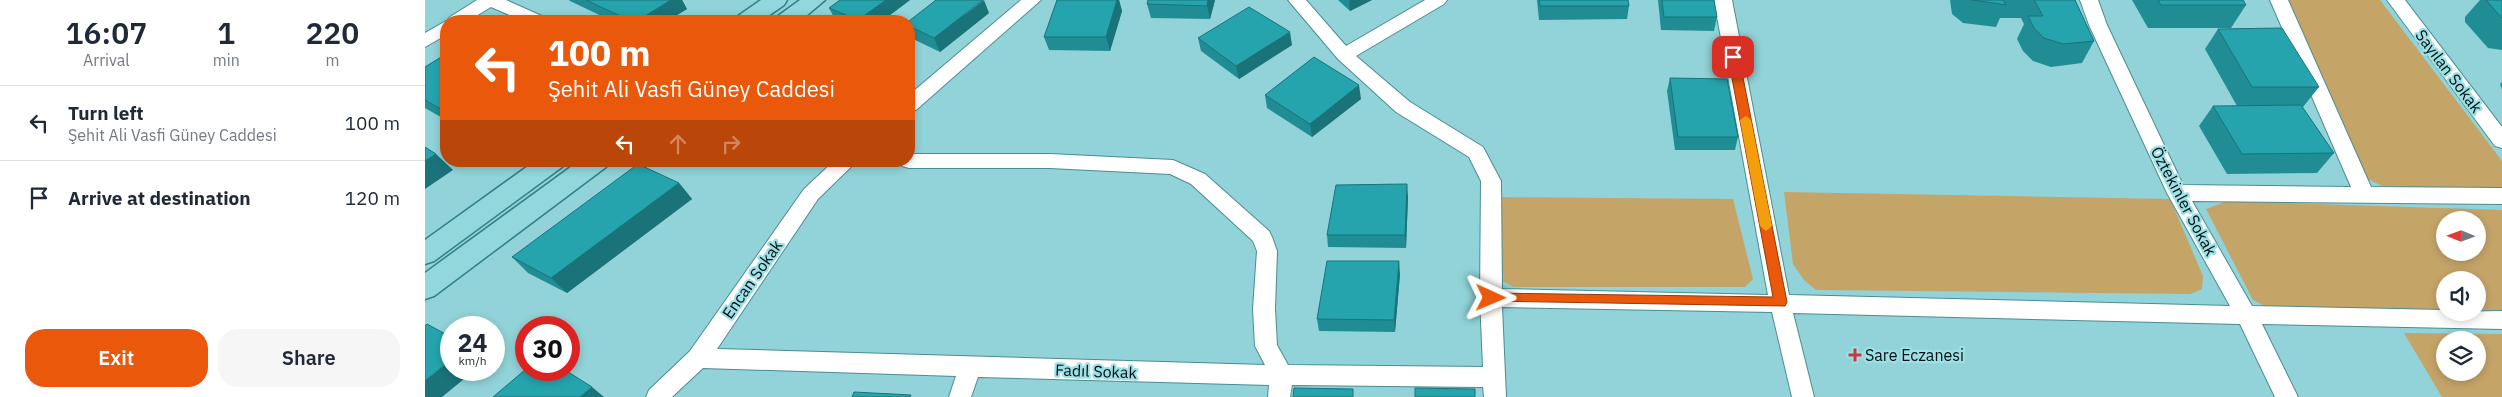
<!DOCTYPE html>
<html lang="en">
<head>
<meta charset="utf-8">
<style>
  body { margin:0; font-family:"IBM Plex Sans",sans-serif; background:#f6f6f7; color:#1f2937; height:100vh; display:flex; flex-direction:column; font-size:19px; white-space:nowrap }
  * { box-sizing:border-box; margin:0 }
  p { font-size:16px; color:#747a83 }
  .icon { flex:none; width:28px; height:28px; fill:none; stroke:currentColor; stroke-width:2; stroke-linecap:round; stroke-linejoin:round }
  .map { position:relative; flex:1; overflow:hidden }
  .panel { display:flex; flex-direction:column; background:#fff; width:425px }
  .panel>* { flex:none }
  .top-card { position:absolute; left:15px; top:15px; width:475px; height:152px; border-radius:20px; box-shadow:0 2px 8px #0003; background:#ea580c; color:#fff; overflow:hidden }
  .needle { width:32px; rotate:271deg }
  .controls { position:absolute; left:2011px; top:211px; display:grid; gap:10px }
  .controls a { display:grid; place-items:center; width:50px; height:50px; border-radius:50%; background:#fff; box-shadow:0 2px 8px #0003; font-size:25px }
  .speed { position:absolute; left:15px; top:316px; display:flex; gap:10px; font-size:25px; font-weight:700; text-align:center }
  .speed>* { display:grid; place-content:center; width:65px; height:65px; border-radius:50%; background:#fff; box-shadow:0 2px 8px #0003; line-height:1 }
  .speed small { font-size:12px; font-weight:400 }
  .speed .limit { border:8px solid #d22; background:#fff; color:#111 }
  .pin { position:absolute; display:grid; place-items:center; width:42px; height:42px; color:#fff; margin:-21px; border-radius:10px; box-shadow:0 2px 8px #0006 }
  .me { position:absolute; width:55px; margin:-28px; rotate:91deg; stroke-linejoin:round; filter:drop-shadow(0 0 4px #0008) }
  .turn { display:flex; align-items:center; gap:18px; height:105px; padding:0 25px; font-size:22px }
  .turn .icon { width:65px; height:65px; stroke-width:2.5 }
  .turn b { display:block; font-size:35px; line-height:42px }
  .lanes { display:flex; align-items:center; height:48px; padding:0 25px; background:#0003; justify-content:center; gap:25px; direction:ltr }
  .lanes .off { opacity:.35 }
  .eta { display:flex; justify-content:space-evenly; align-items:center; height:85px; text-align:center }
  .eta b { font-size:30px; font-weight:600; line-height:35px }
  .button { display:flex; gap:10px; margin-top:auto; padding:10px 25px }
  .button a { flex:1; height:58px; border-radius:20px; background:#ea580c; color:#fff; font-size:20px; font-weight:600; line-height:58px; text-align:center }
  .button a+a { background:#f6f6f7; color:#1f2937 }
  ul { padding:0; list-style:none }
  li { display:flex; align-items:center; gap:15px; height:75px; padding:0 25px; border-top:1px solid #e0e1e3 }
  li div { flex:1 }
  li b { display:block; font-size:19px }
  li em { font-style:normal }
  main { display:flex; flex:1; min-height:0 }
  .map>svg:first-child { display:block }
  .green { fill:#c5a468; fill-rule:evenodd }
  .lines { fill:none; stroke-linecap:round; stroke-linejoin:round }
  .minor-casing { stroke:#4c8c91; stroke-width:2 }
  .major-casing { stroke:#307f85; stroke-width:3 }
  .minor { fill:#fff; fill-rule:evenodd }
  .major { fill:#92d7dc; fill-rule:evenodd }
  .wall { fill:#208d95 }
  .shaded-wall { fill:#1a7379 }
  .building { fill:#25a4ad; stroke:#1a7379 }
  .route { fill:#ea580c; stroke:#983908 }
  .slow { fill:#f59e0b }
  .poi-dot { fill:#c93942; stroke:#9ee0e5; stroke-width:2 }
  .labels { text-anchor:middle; stroke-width:4.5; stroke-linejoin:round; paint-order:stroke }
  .street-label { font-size:16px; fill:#000f11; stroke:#9ee0e5 }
  .poi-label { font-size:16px; fill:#000f11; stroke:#9ee0e5; text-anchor:start }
</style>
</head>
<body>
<main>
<section class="panel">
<div class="eta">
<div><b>16:07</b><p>Arrival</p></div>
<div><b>1</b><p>min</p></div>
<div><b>220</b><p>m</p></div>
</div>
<ul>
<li><svg class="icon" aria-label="left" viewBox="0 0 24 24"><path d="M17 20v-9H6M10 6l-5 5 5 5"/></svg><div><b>Turn left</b><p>Şehit Ali Vasfi Güney Caddesi</p></div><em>100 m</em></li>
<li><svg class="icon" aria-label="arrive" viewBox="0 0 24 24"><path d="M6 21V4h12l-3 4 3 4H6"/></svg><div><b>Arrive at destination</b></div><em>120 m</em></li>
</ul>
<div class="button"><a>Exit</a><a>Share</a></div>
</section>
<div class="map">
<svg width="2077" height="397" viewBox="0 0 2077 397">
  <rect width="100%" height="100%" fill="#91d3d8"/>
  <g class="green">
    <polygon points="1862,0 1955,0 2077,161 2077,190 1957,186 1943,179"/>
    <polygon points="1359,192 1745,199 1778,276 1777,289 1765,294 1391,290 1379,280 1368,264"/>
    <polygon points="1069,197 1308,199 1328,279 1320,287 1089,287 1073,279"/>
    <path d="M 1802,201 L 2077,210 L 2077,310 L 2053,310 L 2052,280 L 2020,280 L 2020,310 L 1848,310 L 1828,300 L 1781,209 ZM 2020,220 L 2052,220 L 2052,252 L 2020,252 Z"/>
    <path d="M 1979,333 L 2077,334 L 2077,397 L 2017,397 ZM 2020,340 L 2052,340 L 2052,372 L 2020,372 Z"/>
  </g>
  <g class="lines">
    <g class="minor-casing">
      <g id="minor">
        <polygon points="52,0 81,0 119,17 122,21 98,21 66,7 43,21 22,21 25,17"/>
        <polygon points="596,0 616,0 491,110 484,112 484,95"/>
        <polygon points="863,0 881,0 921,46 1000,0 1022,0 1019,4 931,56 985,102 1058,147 1076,181 1077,289 1343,295 1289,0 1307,0 1364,295 1805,306 1742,193 1664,25 1655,0 1673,0 1682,25 1758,185 1926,187 1845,0 1863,0 1946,187 2077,188 2077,204 1767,201 1827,306 2020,310 2020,312 2077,311 2077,329 1837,324 1873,397 1850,397 1815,324 1368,313 1389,397 1367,397 1347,312 1077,307 1081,397 1059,397 1058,387 867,385 865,397 843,397 844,385 553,377 546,397 524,397 531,376 278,368 247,397 221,397 224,390 265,351 379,189 409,161 432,161 393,199 292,349 840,365 830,346 828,309 832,251 828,241 766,184 745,174 625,168 484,168 477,166 474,161 484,161 484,154 625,154 748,160 780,174 844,231 847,237 852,251 850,309 852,345 863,365 1058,367 1055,298 1056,181 1044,157 971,112 913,59"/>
        <polygon points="1962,0 1980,0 2077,127 2077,148 2070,146"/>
        <polygon points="21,21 21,35 0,47 0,33"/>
      </g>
    </g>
    <g class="major-casing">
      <g id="major">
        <polygon points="336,0 362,0 359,5 336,21 310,21 313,16"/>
        <polygon points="375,0 400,0 375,21 350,21 353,16"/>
        <polygon points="110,161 140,161 137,167 9,261 0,264 0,240"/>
        <polygon points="154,161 184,161 181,167 9,296 0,299 0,273"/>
      </g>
    </g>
    <use href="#minor" class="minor"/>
    <use href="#major" class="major"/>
  </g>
  <g class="wall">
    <polygon points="144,0 257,0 262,9 242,21 187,21 145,1"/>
    <polygon points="415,0 485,0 457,21 411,21 404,8"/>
    <polygon points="632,0 694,0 697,11 685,51 624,50 619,37"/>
    <polygon points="723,0 790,0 785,19 726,18 722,4"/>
    <polygon points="913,0 947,0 925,11"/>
    <polygon points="1112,0 1203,0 1204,6 1202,19 1114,20"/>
    <polygon points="1233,0 1289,0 1292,17 1289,31 1236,30"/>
    <polygon points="1525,0 1650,0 1669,41 1657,63 1626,67 1608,61 1598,51 1592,39 1599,24 1596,18 1575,18 1571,27 1538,23 1527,14"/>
    <polygon points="1707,0 1818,0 1821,5 1806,28 1723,28"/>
    <polygon points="2055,0 2077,0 2077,50 2063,48 2040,22 2040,17"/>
    <polygon points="564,13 515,52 486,38 484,32 484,21"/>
    <polygon points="1793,29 1894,87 1878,107 1877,107 1909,153 1892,173 1802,174 1774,126 1788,106 1812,106 1780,49"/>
    <polygon points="773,38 867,45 814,79 776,51"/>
    <polygon points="21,54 21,120 0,108 0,67"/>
    <polygon points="1245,78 1313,137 1310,150 1250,150 1242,91"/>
    <polygon points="2077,82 2077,90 2075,84"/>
    <polygon points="840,95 936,99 887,137 842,108"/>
    <polygon points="254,183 267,199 142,293 103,273 87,257"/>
    <polygon points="983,197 981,248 903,247 902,235"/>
    <polygon points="975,274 970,332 894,331 892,319"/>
  </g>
  <g class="shaded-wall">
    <polygon points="246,0 257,0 262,9 242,21 212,21"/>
    <polygon points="461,0 485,0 457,21 434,21 433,20"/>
    <polygon points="559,0 564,13 515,52 509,38"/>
    <polygon points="692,0 694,0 697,11 685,51 681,37"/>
    <polygon points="783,0 790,0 785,19 782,6"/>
    <polygon points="926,0 947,0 925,11 924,1"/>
    <polygon points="865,32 867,45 814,79 811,66"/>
    <polygon points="934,85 936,99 887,137 885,124"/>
    <polygon points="11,154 28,170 0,189 0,161"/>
    <polygon points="254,183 267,199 142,293 126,278"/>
    <polygon points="982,184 983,197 981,248 980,235"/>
    <polygon points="974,261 975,274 970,332 969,320"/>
    <polygon points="26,360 26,370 50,370 17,397 0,397 0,381"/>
    <polygon points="167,387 179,397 155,397"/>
  </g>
  <g class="building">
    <polygon points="161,0 246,0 212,21 206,21"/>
    <polygon points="415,0 461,0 433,20 404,8"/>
    <polygon points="511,0 558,0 509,38 484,26 484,21"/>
    <polygon points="632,0 692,0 681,37 619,37"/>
    <polygon points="723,0 783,0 782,6 722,4"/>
    <polygon points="1114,0 1203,0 1204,6 1115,6"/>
    <polygon points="1237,0 1289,0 1292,17 1239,17"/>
    <polygon points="1547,0 1578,0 1581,5 1548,0"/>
    <polygon points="1609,0 1650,0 1669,41 1638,44 1619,38 1609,28 1603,16 1618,16"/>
    <polygon points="1733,0 1818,0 1821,5 1736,5"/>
    <polygon points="2061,0 2077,0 2077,18"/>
    <polygon points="824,7 865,32 811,66 773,38"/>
    <polygon points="1857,28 1894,87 1827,87 1793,29"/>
    <polygon points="21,54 21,112 0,100 0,67"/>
    <polygon points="889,57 934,85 885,124 840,95"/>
    <polygon points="1245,78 1302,79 1313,137 1253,137"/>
    <polygon points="1876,105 1909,153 1817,154 1788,106"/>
    <polygon points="0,147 11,154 0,161"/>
    <polygon points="213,164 254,183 126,278 87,257"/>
    <polygon points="982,184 980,235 902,235 911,185"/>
    <polygon points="902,261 974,261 969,320 892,319"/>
    <polygon points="2,324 26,337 26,360 0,381 0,326"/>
    <polygon points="101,369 101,370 140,370 167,387 155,397 68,397"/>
    <polygon points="869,388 928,389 928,397 868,397"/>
    <polygon points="990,388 1050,389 1050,397 990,397"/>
    <polygon points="429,392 486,395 485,397 427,397"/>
  </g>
  <polygon class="route" points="1308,53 1314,57 1362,302 1360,306 1062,301 1060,298 1066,293 1348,297 1303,57"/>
  <polygon class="slow" points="1321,116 1326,120 1347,226 1341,231 1335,226 1315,120"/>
  <path class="poi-dot" d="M1427.5 347.5h5v5h5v5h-5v5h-5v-5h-5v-5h5z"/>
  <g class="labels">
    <g class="street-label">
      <text transform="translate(2024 71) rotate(53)" y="6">Sayılan Sokak</text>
      <text transform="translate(1759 201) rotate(62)" y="6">Öztekinler Sokak</text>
      <text transform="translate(327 279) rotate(-55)" y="6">Encan Sokak</text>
      <text transform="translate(671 371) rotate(2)" y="6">Fadıl Sokak</text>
    </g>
    <g class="poi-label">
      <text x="1440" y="361">Sare Eczanesi</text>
    </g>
  </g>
</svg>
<div class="controls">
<a><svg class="needle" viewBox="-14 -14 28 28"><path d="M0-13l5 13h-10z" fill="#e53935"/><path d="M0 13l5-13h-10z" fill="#747a83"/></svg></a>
<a><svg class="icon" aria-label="sound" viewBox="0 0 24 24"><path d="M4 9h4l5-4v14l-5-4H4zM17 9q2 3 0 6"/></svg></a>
<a><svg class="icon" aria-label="layers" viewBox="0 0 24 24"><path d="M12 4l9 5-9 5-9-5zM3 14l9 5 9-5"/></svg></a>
</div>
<div class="speed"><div>24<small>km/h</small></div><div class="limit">30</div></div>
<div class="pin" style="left:1308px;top:57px;background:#d93025"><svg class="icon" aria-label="arrive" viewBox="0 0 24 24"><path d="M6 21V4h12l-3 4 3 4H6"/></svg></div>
<svg class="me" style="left:1066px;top:298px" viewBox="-20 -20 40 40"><path d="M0-17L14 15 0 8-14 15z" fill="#ea580c" stroke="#fff" stroke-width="4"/></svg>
<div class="top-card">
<div class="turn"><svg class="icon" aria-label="left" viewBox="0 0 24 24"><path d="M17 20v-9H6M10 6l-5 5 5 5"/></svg><div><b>100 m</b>Şehit Ali Vasfi Güney Caddesi</div></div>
<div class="lanes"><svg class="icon" aria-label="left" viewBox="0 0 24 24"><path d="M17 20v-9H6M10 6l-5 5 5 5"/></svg><svg class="icon off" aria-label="ahead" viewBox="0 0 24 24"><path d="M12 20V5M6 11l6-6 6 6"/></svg><svg class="icon off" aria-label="right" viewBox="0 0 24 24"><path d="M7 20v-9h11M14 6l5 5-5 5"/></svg></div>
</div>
</div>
</main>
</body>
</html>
